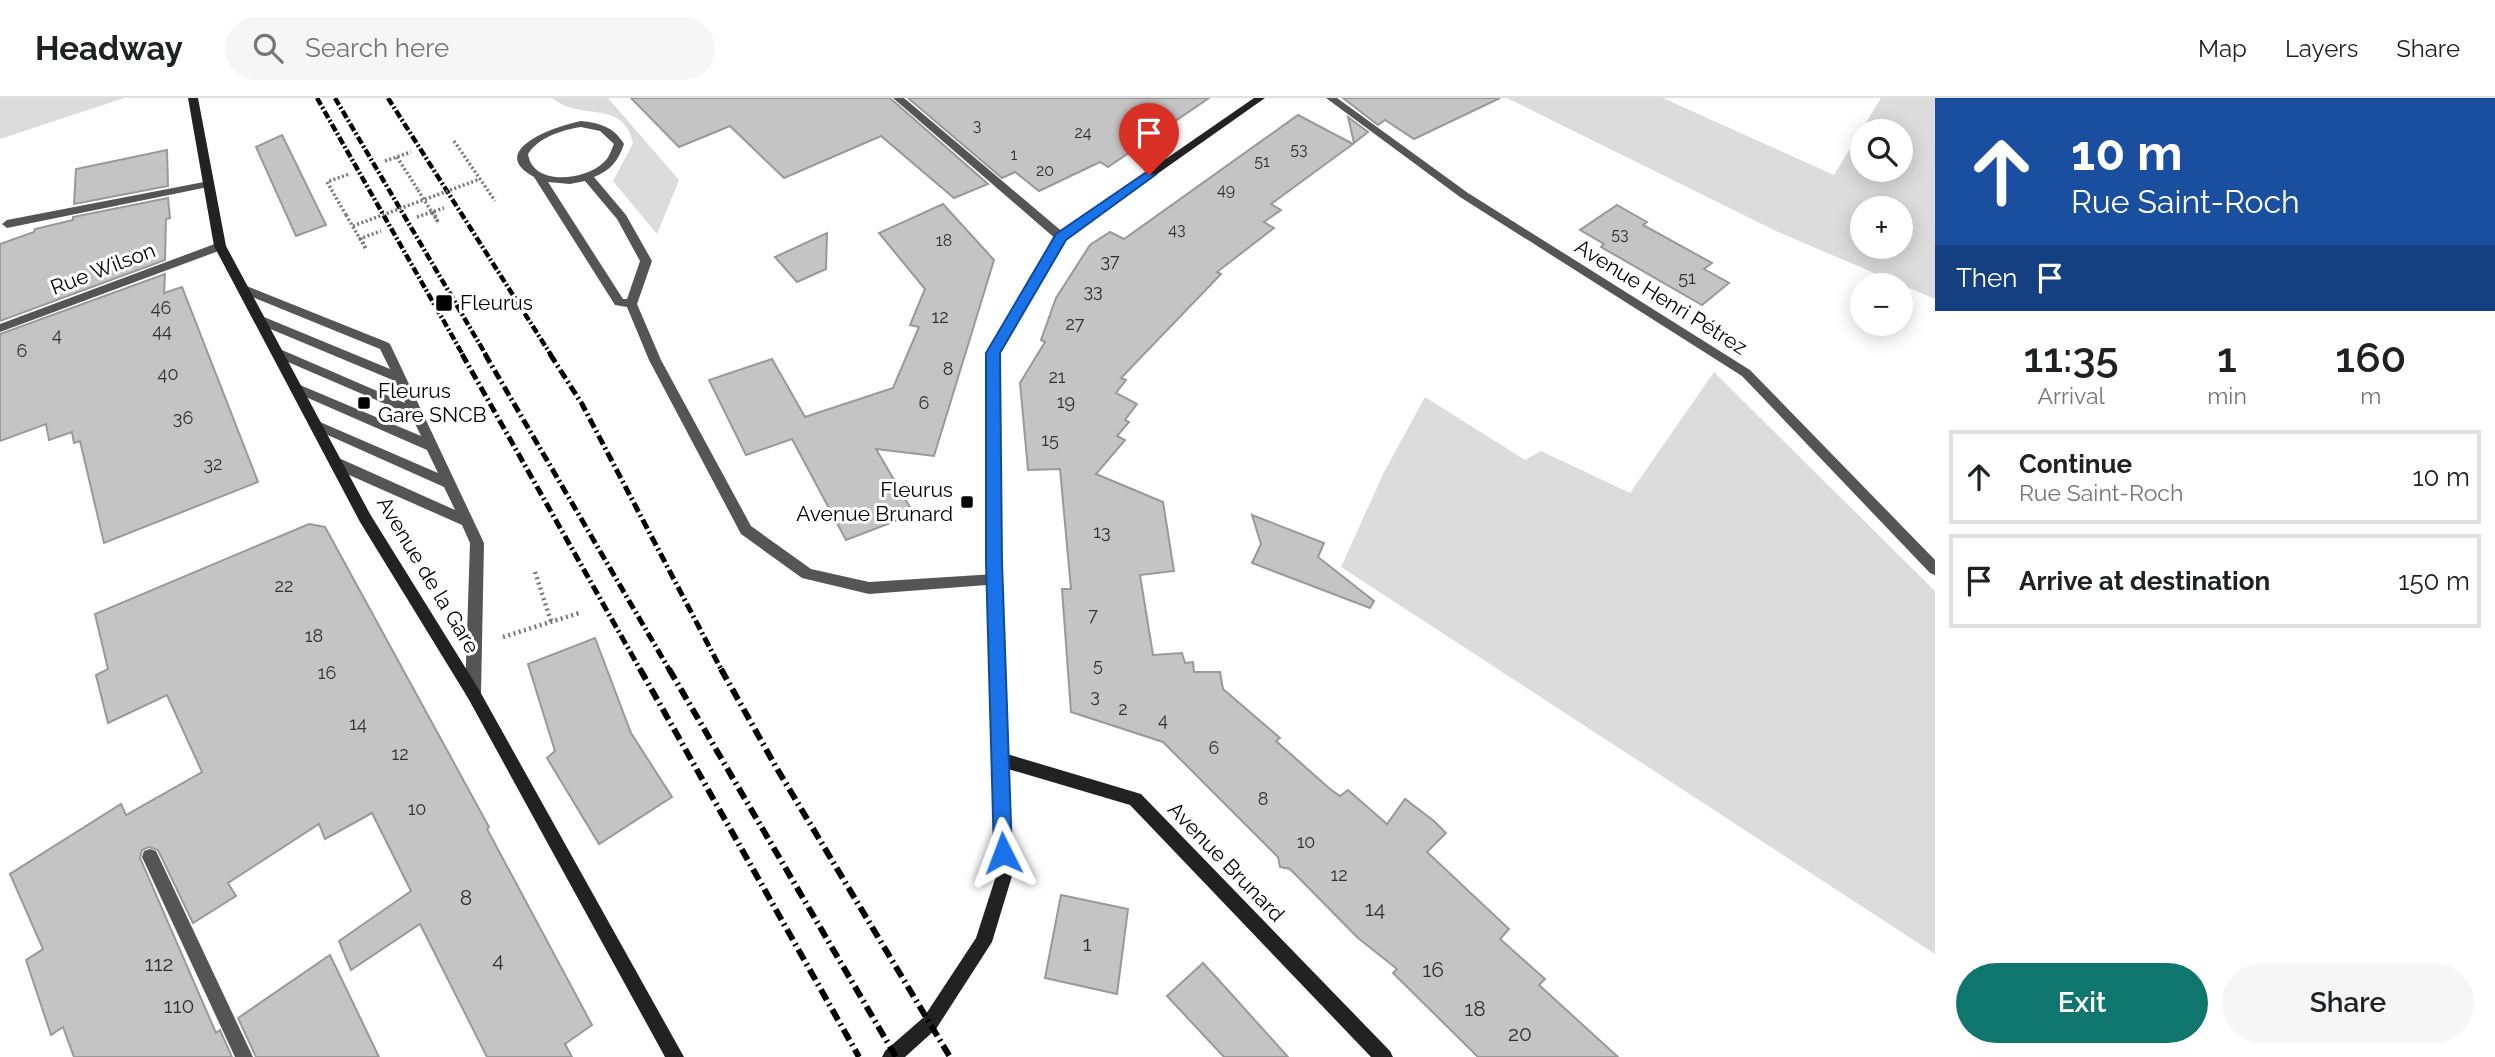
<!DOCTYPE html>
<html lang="en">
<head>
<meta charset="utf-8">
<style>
  body { margin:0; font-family:Raleway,sans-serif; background:#f6f6f6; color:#202124; height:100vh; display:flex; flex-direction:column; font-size:26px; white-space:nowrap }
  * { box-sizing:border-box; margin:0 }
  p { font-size:23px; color:#757577 }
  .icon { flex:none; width:38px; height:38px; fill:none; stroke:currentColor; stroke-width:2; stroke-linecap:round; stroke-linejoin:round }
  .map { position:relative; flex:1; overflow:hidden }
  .sheet { display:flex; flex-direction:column; background:#fff; width:560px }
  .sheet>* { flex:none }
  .hud { background:#1a4fa0; color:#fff; overflow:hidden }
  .controls { position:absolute; left:1850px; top:21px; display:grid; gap:14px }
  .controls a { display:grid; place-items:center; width:63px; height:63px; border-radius:50%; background:#fff; box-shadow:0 4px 18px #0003; font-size:35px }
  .pin { position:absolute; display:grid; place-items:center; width:60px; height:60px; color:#fff; margin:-72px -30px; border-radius:50% 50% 50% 0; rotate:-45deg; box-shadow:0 0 7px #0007 }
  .pin .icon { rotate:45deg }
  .me { position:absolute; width:77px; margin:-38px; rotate:357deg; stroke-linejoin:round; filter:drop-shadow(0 0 5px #0008) }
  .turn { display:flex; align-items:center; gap:24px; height:147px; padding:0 21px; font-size:32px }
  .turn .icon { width:91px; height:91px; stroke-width:2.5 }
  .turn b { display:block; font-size:49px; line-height:60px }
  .then { display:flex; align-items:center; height:66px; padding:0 21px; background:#0003; gap:14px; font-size:26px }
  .eta { display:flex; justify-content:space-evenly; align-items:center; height:119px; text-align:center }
  .eta b { font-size:42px; font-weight:600; line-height:49px }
  .button { display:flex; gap:14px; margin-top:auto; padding:14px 21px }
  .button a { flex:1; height:80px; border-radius:42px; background:#0f766e; color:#fff; font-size:28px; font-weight:600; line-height:80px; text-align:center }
  .button a+a { background:#f6f6f6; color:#202124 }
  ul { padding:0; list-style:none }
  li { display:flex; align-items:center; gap:21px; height:94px; margin:0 14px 10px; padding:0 7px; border:4px solid #e0e0e0; border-radius:0px }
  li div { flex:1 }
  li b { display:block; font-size:26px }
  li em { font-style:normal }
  header { display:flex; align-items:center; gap:42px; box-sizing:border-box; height:98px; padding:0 35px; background:#fff; border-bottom:2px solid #e0e0e0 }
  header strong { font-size:33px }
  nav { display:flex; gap:38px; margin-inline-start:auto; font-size:24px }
  .search { width:490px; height:63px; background:#f6f6f6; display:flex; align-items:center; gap:18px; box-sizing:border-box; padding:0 24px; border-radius:38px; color:#757577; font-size:26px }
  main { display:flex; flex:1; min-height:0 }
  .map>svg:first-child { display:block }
  .green { fill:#dcdcdc; fill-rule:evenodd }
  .building { fill:#c4c4c4; stroke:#999; stroke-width:2 }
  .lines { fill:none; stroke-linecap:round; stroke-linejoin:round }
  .path-far1 { stroke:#777; stroke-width:3.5; stroke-dasharray:2 2.5; stroke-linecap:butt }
  .path { stroke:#777; stroke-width:4.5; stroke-dasharray:2 3.5; stroke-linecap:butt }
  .lane { fill:#555; fill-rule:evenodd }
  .street { fill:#555; fill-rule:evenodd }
  .secondary { fill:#222; fill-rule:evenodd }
  .rail-far2 { stroke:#000; stroke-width:4.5; stroke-dasharray:8 2.5 2 2.5; stroke-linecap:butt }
  .rail-far1 { stroke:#000; stroke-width:5; stroke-dasharray:10 3.5 2 3.5; stroke-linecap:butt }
  .rail { stroke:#000; stroke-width:6; stroke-dasharray:12 4.5 2 4.5; stroke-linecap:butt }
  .path-bridge { stroke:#777; stroke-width:3.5; stroke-dasharray:2 2.5; stroke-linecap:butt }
  .route { fill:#1a73e8; stroke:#114b97; stroke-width:2 }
  .poi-dot { fill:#000; stroke:#fff; stroke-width:2.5 }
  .labels { text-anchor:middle; stroke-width:6; stroke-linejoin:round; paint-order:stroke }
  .far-number-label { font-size:16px; fill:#313131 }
  .number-label { font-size:18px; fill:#313131 }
  .street-label { font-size:21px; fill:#000; stroke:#fff }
  .poi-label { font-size:21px; fill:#000; stroke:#fff; text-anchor:start }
  .near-number-label { font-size:21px; fill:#313131 }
</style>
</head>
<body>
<header>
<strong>Headway</strong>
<div class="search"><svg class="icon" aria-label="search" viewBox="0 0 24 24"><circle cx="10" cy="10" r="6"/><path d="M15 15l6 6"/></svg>Search here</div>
<nav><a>Map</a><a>Layers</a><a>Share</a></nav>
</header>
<main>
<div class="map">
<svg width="1935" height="959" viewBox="0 0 1935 959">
  <rect width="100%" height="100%" fill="#fff"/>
  <g class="green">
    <polygon points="0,0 124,0 0,41"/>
    <path d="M 552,0 L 608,0 L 679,82 L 657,136 L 613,83 L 633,45 C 623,0 580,24 552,0 Z"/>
    <path d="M 1507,0 L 1663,0 L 1834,77 L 1881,0 L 1935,0 L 1935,201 L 1778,134 ZM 1900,33 L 1900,72 L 1862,72 L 1862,33 ZM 1900,110 L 1900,149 L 1862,149 L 1862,110 Z"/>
    <polygon points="1714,274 1935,493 1935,856 1341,469 1384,374 1425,299 1525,362 1541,353 1630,395"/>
  </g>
  <g class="building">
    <polygon points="631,0 890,0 988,86 954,100 881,38 784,80 730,28 679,49"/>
    <polygon points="908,0 1209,0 1108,69 1100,64 1039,93 1015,74 1002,80"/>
    <polygon points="1343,0 1500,0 1414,41 1385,22 1378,27"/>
    <polygon points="1298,17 1353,46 1271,106 1281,112 1264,124 1274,130 1217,174 1221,176 1121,280 1126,282 1116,295 1137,306 1125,322 1129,324 1117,338 1125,342 1096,376 1163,404 1174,473 1140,477 1153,557 1182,555 1185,565 1193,564 1194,574 1220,574 1223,591 1280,640 1276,643 1330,691 1340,698 1348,692 1387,726 1405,701 1434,723 1446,735 1427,754 1509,831 1500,841 1545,881 1539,887 1618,959 1478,959 1393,875 1397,871 1358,840 1290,771 1280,769 1278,759 1163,644 1071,614 1062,491 1071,491 1060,371 1028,372 1020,285 1045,244 1041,242 1056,200 1090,147 1110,134 1124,141"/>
    <polygon points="1348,19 1368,34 1354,45"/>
    <polygon points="282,37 326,127 296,138 256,49"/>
    <polygon points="167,52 168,88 74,106 76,71"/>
    <polygon points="168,100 170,120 166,121 165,162 0,223 0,146 34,134 35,131 73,122 73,119"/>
    <polygon points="943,106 994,162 934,358 876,351 914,416 846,442 792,341 746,357 709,282 772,261 805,319 893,290 919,229 910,227 925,191 879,135"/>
    <polygon points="1617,107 1647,124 1643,127 1712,165 1704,171 1729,185 1702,207 1601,149 1604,146 1580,132"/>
    <polygon points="827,135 826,171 797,184 775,159"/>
    <polygon points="165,176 164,195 182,189 258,384 104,445 80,343 74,345 72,334 49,342 46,326 0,343 0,236"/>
    <polygon points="1252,417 1324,445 1318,459 1374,503 1370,510 1252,465 1261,446"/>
    <polygon points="309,426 325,429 489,729 487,731 592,927 565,946 572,959 487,959 420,826 351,872 339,843 411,793 372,715 325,741 319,726 228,785 236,798 193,825 158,752 149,749 142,752 140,760 216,935 220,932 232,959 74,959 63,929 51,937 26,862 43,851 10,776 121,706 126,717 202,674 167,597 108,625 96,577 108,571 95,516"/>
    <polygon points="595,540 631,635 672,699 599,746 547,660 555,653 528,566"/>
    <polygon points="1061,797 1128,811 1117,896 1045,880"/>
    <polygon points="330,857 379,959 256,959 238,920"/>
    <polygon points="1203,865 1225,889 1288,959 1224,959 1167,898"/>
  </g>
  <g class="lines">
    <g class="path-far1">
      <polyline points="454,43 495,103"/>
      <polyline points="397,59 418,92"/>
      <polyline points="385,63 411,54"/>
      <polyline points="433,113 438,124"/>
      <polyline points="346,117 327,84 349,76"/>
      <polyline points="417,119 444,110"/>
      <polyline points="361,140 366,151"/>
      <polyline points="359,141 381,133"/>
    </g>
    <g class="path">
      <polyline points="535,474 551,523"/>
      <polyline points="503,539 579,515"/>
    </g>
    <g class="lane">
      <path d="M 581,23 C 600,25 614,29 624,46 C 619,62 610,73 594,79 L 626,117 L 652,163 L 637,206 L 661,262 L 751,428 L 811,471 L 869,484 L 995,476 L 1000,478 L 1002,482 L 1000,486 L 869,496 L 802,480 L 741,436 L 649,262 L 627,209 L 615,207 L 534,79 C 484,52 559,27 581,23 ZM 581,29 L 600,33 L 614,46 C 611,53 609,60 603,65 C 585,82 533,89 528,56 C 539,39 562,32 581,29 ZM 585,83 L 617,121 L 640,163 L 627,201 L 623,201 L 548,84 L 570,86 Z"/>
      <polygon points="209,83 214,86 213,88 7,130 2,126 7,122"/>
      <polygon points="244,187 389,245 391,248 484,445 481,595 478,600 473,602 468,600 465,595 470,445 462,427 331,369 330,365 336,360 341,361 455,412 444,389 312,330 310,327 316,322 320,324 438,375 427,352 292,293 290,290 296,285 300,287 421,338 411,317 274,258 272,255 274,252 282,252 405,305 395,283 256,225 254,222 260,218 264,219 390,271 380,251 240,194 240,188"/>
    </g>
    <g class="street">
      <polygon points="893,0 904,0 1065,136 1065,142 1057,142"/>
      <polygon points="1326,0 1337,0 1468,95 1750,272 1935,462 1935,477 1930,475 1742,278 1460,99"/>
      <polygon points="220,144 226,148 224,151 0,234 0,226"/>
      <polygon points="150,751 156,753 253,959 235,959 142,759 144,753"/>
    </g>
    <g class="secondary">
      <polygon points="188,0 198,0 226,148 370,416 478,590 684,959 665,959 468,600 360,424 214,148"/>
      <polygon points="1254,0 1265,0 1065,141 999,255 1003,554 1007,656 1141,696 1390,953 1393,959 1371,959 1130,707 1008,671 1012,778 992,844 936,931 905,959 882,959 885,953 924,919 976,840 996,778 989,554 987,255 1057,136"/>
    </g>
    <g class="rail-far2">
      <polyline points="317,0 463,257"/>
      <polyline points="335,0 486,257"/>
      <polyline points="388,0 551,257"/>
    </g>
    <g class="rail-far1">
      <polyline points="462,256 641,573"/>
      <polyline points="485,256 670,573"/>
      <polyline points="550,256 582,306 722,573"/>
    </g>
    <g class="rail">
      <polyline points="640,571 859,959"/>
      <polyline points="669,571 896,959"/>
      <polyline points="721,571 776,669 950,959"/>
    </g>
    <g class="path-bridge">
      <polyline points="418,92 438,124"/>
      <polyline points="346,117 366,151"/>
      <polyline points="353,128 480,81"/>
    </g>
  </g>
  <polygon class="route" points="1145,75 1155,77 1066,142 1000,255 1002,464 1012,755 1010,761 1003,764 996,761 994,755 986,464 986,255 1056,136"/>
  <g class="poi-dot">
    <rect x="435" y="196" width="18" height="18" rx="3.5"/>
    <rect x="357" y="298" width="14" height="14" rx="3.5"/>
    <rect x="960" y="397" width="14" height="14" rx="3.5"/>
  </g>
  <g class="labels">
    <g class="far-number-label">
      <text x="977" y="33">3</text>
      <text x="1083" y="40">24</text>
      <text x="1299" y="57">53</text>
      <text x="1014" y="62">1</text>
      <text x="1262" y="69">51</text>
      <text x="1045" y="78">20</text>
      <text x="1226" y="97">49</text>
      <text x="1177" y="137">43</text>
      <text x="1620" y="142">53</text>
      <text x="944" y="148">18</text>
    </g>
    <g class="number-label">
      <text x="1110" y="169">37</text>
      <text x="1687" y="186">51</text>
      <text x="1093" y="199">33</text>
      <text x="161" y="216">46</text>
      <text x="940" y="225">12</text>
      <text x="1075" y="232">27</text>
      <text x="162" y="239">44</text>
      <text x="57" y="243">4</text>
      <text x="22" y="259">6</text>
      <text x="948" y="277">8</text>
      <text x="168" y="282">40</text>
      <text x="1057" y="285">21</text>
      <text x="1066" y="310">19</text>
      <text x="924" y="311">6</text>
      <text x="183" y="326">36</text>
      <text x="1050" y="348">15</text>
      <text x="213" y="372">32</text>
      <text x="1102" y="440">13</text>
      <text x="284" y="494">22</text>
      <text x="1093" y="523">7</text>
      <text x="314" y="544">18</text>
      <text x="1098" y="573">5</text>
      <text x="327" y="581">16</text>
      <text x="1095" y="604">3</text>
      <text x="1123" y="617">2</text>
      <text x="1163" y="628">4</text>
      <text x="358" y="632">14</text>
      <text x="1214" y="656">6</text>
      <text x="400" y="662">12</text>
      <text x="1263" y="707">8</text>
      <text x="417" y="717">10</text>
      <text x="1306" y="750">10</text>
      <text x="1339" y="783">12</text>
    </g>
    <g class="street-label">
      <text transform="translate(103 171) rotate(-21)" y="7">Rue Wilson</text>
      <text transform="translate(1661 199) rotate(32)" y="7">Avenue Henri Pétrez</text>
      <text transform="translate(428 477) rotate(59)" y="7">Avenue de la Gare</text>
      <text transform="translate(1226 764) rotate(46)" y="7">Avenue Brunard</text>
    </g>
    <g class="poi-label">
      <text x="460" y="212">Fleurus</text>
      <text x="378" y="300">Fleurus<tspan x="378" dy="24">Gare SNCB</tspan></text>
      <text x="953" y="399" text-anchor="end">Fleurus<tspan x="953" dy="24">Avenue Brunard</tspan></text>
    </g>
    <g class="near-number-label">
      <text x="466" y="807">8</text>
      <text x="1375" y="818">14</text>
      <text x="1087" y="853">1</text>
      <text x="498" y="869">4</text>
      <text x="159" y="873">112</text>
      <text x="1433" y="879">16</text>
      <text x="179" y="915">110</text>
      <text x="1475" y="918">18</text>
      <text x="1520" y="943">20</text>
    </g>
  </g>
</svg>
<div class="controls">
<a><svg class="icon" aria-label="search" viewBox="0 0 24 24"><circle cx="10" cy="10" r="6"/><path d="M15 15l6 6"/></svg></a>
<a>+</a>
<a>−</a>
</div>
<div class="pin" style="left:1149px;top:77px;background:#d93025"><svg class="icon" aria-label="arrive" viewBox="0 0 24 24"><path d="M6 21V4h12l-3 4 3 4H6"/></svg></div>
<svg class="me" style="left:1003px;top:755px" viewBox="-20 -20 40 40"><path d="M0-17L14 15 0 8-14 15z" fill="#1a73e8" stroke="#fff" stroke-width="4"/></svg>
</div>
<section class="sheet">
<div class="hud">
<div class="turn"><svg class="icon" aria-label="ahead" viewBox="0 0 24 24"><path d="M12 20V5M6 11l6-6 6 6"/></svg><div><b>10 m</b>Rue Saint-Roch</div></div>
<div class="then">Then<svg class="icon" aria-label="arrive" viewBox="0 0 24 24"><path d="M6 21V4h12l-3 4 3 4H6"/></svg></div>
</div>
<div class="eta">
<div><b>11:35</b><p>Arrival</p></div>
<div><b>1</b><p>min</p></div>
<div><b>160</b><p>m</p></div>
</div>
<ul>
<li><svg class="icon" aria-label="ahead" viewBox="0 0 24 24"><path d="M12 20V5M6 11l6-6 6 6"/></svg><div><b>Continue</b><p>Rue Saint-Roch</p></div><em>10 m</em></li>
<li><svg class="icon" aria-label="arrive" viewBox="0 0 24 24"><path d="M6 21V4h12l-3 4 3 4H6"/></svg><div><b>Arrive at destination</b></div><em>150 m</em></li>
</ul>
<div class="button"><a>Exit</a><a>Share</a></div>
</section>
</main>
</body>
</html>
